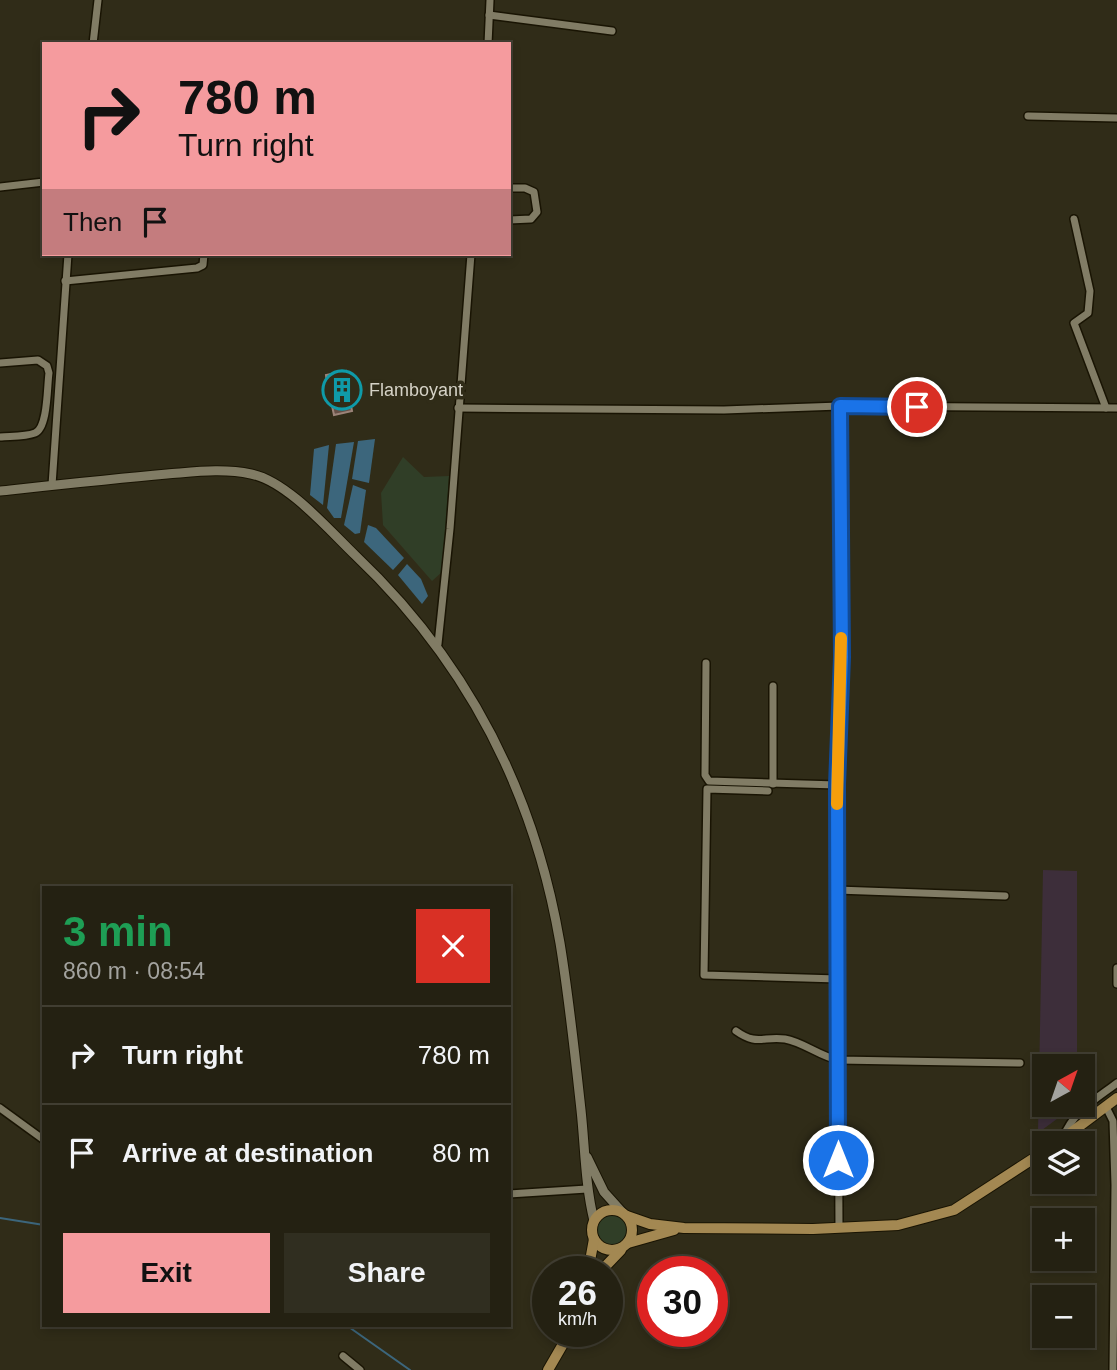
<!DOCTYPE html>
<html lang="en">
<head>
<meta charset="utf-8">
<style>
  body { margin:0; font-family:Arial,sans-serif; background:#302e20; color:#f1f3f6; height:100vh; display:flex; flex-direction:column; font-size:26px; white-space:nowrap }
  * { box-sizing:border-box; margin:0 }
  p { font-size:23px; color:#a3a39f }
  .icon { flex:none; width:38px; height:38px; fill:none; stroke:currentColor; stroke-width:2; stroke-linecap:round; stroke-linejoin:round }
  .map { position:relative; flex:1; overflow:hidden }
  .side { position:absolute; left:42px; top:886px; width:469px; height:441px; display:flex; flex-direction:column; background:#242112; border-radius:0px; box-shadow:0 4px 10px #0003,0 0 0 2px #413e32 }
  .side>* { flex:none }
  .banner { position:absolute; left:42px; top:42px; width:469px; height:214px; border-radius:0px; box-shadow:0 4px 10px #0003,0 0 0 2px #413e32; background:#f59b9e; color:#111; overflow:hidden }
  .needle { width:46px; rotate:40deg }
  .tools { position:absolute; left:1032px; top:1054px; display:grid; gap:14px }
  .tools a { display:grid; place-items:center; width:63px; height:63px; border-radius:0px; background:#242112; box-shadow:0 4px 10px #0003,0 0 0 2px #413e32; font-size:35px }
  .speed { position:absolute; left:532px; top:1256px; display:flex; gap:14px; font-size:35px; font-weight:700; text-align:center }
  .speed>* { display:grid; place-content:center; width:91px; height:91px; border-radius:50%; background:#242112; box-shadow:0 4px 10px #0003,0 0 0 2px #413e32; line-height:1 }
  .speed small { font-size:18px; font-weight:400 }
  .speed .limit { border:10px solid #d22; background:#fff; color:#111 }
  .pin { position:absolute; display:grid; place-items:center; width:60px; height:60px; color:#fff; margin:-30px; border:4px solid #fff; border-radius:50%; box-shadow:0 2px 7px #0007 }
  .me { position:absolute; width:77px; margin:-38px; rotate:0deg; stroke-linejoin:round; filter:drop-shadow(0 0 5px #0008) }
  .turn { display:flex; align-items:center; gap:24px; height:147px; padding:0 21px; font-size:32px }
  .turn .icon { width:91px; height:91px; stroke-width:2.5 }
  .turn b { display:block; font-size:49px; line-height:60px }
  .then { display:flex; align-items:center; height:66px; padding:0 21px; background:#0003; gap:14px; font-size:26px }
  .round { display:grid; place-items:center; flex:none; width:74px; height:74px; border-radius:0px; background:#302e20 }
  .head { display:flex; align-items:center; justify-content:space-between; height:119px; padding:0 21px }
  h1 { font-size:42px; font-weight:700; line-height:52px; color:#1e9e55 }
  .primary-button { display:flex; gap:14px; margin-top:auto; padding:14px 21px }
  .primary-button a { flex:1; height:80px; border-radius:0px; background:#f59b9e; color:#111; font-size:28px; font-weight:700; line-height:80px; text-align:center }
  .primary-button a+a { background:#302e20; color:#f1f3f6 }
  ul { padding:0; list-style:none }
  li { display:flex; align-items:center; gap:21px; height:98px; padding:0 21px; border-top:2px solid #413e32 }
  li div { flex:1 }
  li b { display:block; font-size:26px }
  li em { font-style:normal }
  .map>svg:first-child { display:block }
  .education { fill:#3d2e3a }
  .green { fill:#303e27 }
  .water { fill:#3c667c }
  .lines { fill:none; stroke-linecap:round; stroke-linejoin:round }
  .stream { stroke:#3c667c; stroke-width:2 }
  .building { fill:#665046; stroke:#9b8378; stroke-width:2 }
  .minor-casing { stroke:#191403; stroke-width:10 }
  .tertiary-casing { stroke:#191403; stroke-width:11 }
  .secondary-casing { stroke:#191403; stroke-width:12 }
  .minor { stroke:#817c65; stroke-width:7 }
  .tertiary { stroke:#817c65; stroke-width:9 }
  .secondary { stroke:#a38852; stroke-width:10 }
  .route-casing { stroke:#114b97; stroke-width:18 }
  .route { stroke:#1a73e8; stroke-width:12 }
  .slow { stroke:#f59e0b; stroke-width:12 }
  .labels { text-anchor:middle; stroke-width:7; stroke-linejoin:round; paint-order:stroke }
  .poi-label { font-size:18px; fill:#d5d2c6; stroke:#302c18; text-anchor:start }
</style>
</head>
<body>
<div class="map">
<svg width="1117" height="1370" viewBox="0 0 1117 1370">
  <rect width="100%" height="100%" fill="#302c18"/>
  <polygon class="education" points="1043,870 1077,871 1077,1066 1045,1066 1045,1104 1077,1104 1038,1133"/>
  <g class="green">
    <polygon points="403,457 424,477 449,476 443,571 432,581 383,525 381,493"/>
    <circle cx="612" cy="1230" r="17"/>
  </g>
  <g class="water">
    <polygon points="375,439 369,483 352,479 358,441"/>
    <polygon points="354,442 341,518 334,518 327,508 336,444"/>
    <polygon points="329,445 323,505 310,495 314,449"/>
    <polygon points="353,485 366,490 360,533 355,534 344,525"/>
    <polygon points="368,525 376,528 404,558 393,570 364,542"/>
    <polygon points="407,564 421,579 428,596 422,604 398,575"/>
  </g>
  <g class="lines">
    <g class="stream">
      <polyline points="0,1218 44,1225"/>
      <polyline points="346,1325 410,1370"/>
    </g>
  </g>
  <polygon class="building" points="346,371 348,381 357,383 360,396 350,400 352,411 334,415 331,401 327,402 324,384 327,384 326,375"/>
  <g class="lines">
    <g class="minor-casing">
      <g id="minor">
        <polyline points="489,15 612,31"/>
        <polyline points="93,44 98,0"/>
        <polyline points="488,44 490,0"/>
        <polyline points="1028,116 1117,118"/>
        <polyline points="0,187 44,182"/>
        <polyline points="509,188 525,188 534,192 537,212 531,219 509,220"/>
        <polyline points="1074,219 1090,291 1088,313 1074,323 1106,408"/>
        <polyline points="65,281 197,268 203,265 204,254"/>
        <path d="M 0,363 L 38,360 L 47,366 L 49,373 C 47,386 48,428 35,433 C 25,437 10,436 0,437"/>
        <polyline points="458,408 724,410 840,406 1117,408"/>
        <polyline points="52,485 68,254"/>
        <polyline points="438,644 450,529 471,254"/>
        <polyline points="706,663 705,775 709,781 837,785"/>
        <polyline points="773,784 773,686"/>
        <polyline points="768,791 707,789 704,975 838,979"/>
        <polyline points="837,890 1005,896"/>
        <polyline points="1117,968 1117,984"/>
        <path d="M 736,1031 C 757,1046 763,1036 785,1039 C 803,1042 819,1056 838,1060 L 1020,1063"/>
        <polyline points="1106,1107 1113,1121 1115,1185 1113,1370"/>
        <polyline points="0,1108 44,1140"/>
        <path d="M 1063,1138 C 1072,1112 1096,1099 1117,1083"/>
        <polyline points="509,1194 587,1189"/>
        <polyline points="839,1228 837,785 842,657 840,406"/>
        <polyline points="343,1356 360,1370"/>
      </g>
    </g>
    <g class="tertiary-casing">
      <g id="tertiary">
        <path d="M 0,491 C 56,485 111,479 167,474 C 194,472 223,468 251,474 C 287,481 329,530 355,555 C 468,662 534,791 560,943 C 569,998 575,1055 581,1110 C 585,1147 585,1184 594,1221"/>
        <polyline points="587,1157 604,1192 622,1212"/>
      </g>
    </g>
    <g class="secondary-casing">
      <g id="secondary">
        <polyline points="1057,1143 1117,1098"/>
        <circle cx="612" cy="1230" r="20"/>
        <polyline points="627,1216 650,1224 684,1228 813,1229 898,1225 954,1210 1045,1151"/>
        <polyline points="628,1243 674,1230"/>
        <polyline points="588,1272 594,1239"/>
        <polyline points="600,1272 621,1250"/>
        <polyline points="548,1370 570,1332"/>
      </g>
    </g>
    <use href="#minor" class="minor"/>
    <use href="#tertiary" class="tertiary"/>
    <use href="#secondary" class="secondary"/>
  </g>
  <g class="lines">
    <g class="route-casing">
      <polyline id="route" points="838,1160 837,785 842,657 840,406 917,407"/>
    </g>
    <use href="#route" class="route"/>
    <polyline class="slow" points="837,804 841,638"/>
  </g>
  <defs>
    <g id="building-ring" transform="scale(2.0125)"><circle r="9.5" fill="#302c18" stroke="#0f9aa8" stroke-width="1.5"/><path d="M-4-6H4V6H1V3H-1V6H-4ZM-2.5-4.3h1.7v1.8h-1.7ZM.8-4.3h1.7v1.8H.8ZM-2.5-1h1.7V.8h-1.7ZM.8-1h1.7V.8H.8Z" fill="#0f9aa8"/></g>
  </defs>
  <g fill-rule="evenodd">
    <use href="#building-ring" x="342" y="390"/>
  </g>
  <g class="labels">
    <g class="poi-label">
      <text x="369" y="396">Flamboyant</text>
    </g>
  </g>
</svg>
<div class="tools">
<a><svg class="needle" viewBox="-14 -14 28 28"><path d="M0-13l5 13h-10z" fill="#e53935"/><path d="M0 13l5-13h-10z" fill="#a3a39f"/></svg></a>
<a><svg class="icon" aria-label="layers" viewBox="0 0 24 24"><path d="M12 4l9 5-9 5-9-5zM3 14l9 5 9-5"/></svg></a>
<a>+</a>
<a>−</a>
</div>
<div class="speed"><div>26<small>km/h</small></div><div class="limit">30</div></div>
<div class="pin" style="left:917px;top:407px;background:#d93025"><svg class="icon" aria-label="arrive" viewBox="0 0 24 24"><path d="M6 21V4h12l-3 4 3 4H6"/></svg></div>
<svg class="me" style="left:838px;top:1160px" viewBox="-20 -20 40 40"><circle r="17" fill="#1a73e8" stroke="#fff" stroke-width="3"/><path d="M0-11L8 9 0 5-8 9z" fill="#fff"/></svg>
<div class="banner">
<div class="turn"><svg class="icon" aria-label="right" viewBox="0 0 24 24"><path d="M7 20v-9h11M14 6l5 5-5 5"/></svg><div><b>780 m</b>Turn right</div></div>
<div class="then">Then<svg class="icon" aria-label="arrive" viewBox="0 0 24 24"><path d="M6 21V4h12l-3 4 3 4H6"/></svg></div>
</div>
<section class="side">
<div class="head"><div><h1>3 min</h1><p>860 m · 08:54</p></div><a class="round" style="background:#d93025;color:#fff"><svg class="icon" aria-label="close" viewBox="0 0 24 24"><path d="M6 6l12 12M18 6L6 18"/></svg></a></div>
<ul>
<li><svg class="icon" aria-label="right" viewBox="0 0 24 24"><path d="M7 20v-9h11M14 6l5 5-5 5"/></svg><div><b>Turn right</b></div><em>780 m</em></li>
<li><svg class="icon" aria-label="arrive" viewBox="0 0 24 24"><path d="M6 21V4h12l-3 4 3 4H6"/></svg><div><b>Arrive at destination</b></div><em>80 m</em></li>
</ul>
<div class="primary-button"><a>Exit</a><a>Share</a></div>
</section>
</div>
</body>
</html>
